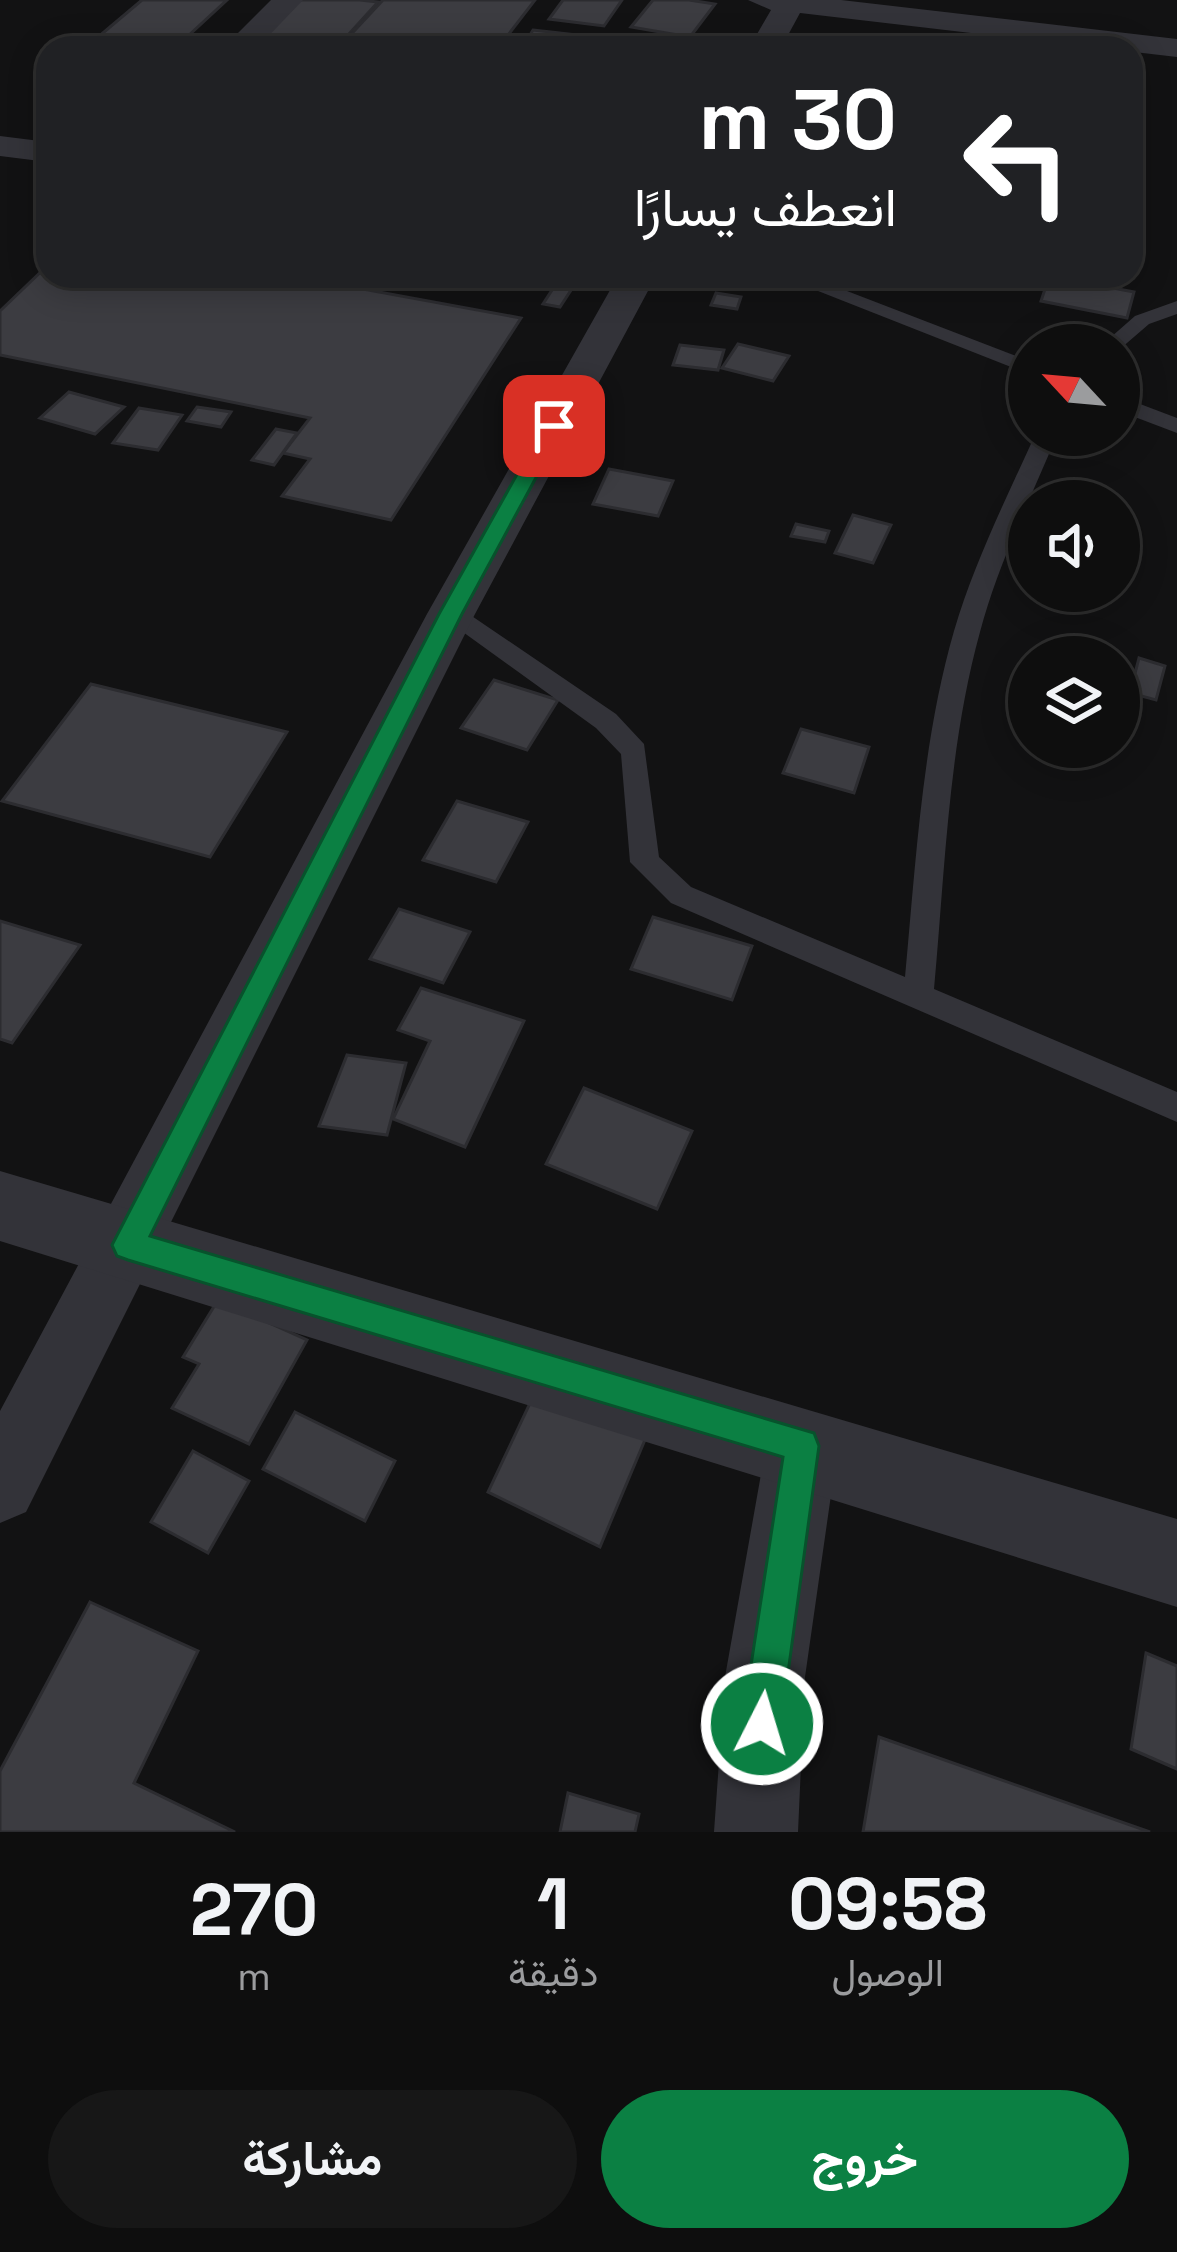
<!DOCTYPE html>
<html lang="ar">
<head>
<meta charset="utf-8">
<style>
  body { margin:0; font-family:"Space Grotesk",Vazirmatn,sans-serif; background:#171717; color:#f1f3f6; direction:rtl; height:100vh; display:flex; flex-direction:column; font-size:45px; white-space:nowrap }
  * { box-sizing:border-box; margin:0 }
  p { font-size:39px; color:#9b9c9e }
  .icon { flex:none; width:66px; height:66px; fill:none; stroke:currentColor; stroke-width:2; stroke-linecap:round; stroke-linejoin:round }
  .map { position:relative; height:1832px; overflow:hidden; direction:ltr }
  .details { display:flex; flex-direction:column; background:#0e0e0e; flex:1 }
  .details>* { flex:none }
  .top-card { position:absolute; left:36px; top:36px; width:1107px; height:252px; border-radius:36px; box-shadow:0 6px 30px #0003,0 0 0 3px #2e2e2e; direction:rtl; background:#202124; color:#fff; overflow:hidden }
  .needle { width:78px; rotate:296deg }
  .fabs { position:absolute; left:1008px; top:324px; display:grid; gap:24px }
  .fabs a { display:grid; place-items:center; width:132px; height:132px; border-radius:50%; background:#0e0e0e; box-shadow:0 6px 30px #0003,0 0 0 3px #2e2e2e; font-size:60px }
  .pin { position:absolute; display:grid; place-items:center; width:102px; height:102px; color:#fff; margin:-51px; border-radius:24px; box-shadow:0 6px 18px #0006 }
  .me { position:absolute; width:132px; margin:-66px; rotate:5deg; stroke-linejoin:round; filter:drop-shadow(0 0 9px #0008) }
  .turn { display:flex; align-items:center; gap:42px; height:252px; padding:0 48px; font-size:54px }
  .turn .icon { width:156px; height:156px; stroke-width:2.5 }
  .turn b { display:block; font-size:84px; line-height:102px }
  .eta { display:flex; justify-content:space-evenly; align-items:center; height:204px; text-align:center }
  .eta b { font-size:72px; font-weight:700; line-height:84px }
  .primary-button { display:flex; gap:24px; margin-top:auto; padding:24px 48px }
  .primary-button a { flex:1; height:138px; border-radius:72px; background:#0b8043; color:#fff; font-size:48px; font-weight:700; line-height:138px; text-align:center }
  .primary-button a+a { background:#171717; color:#f1f3f6 }
  .map>svg:first-child { display:block }
  .building { fill:#3c3c41; stroke:#2c2c30; stroke-width:3 }
  .lines { fill:none; stroke-linecap:round; stroke-linejoin:round }
  .service { fill:#333339; fill-rule:evenodd }
  .minor { fill:#333339; fill-rule:evenodd }
  .tertiary { fill:#333339; fill-rule:evenodd }
  .route { fill:#0b8043; stroke:#07532c; stroke-width:3 }
</style>
</head>
<body>
<div class="map">
<svg width="1177" height="1832" viewBox="0 0 1177 1832">
  <rect width="100%" height="100%" fill="#121213"/>
  <g class="building">
    <polygon points="142,0 227,0 175,48 85,48"/>
    <polygon points="295,0 360,0 378,2 338,46 260,35"/>
    <polygon points="383,0 535,0 498,48 342,44"/>
    <polygon points="563,0 622,0 604,26 549,19"/>
    <polygon points="653,0 689,0 715,4 690,37 631,27"/>
    <polygon points="533,30 595,37 589,48 522,48"/>
    <polygon points="48,265 48,276 292,276 521,318 391,520 282,496 310,459 283,453 310,418 0,355 0,311"/>
    <polygon points="1076,281 1134,292 1127,318 1041,301 1047,283 1074,288"/>
    <polygon points="556,284 573,287 560,307 543,304"/>
    <polygon points="716,293 741,297 737,309 711,305"/>
    <polygon points="738,344 789,356 773,381 722,368"/>
    <polygon points="680,345 724,350 718,370 673,365"/>
    <polygon points="69,392 124,407 95,434 40,418"/>
    <polygon points="197,407 231,412 221,427 187,421"/>
    <polygon points="139,408 182,415 158,450 113,443"/>
    <polygon points="276,429 297,433 274,465 252,460"/>
    <polygon points="609,469 673,481 658,516 593,504"/>
    <polygon points="853,515 891,525 873,563 835,553"/>
    <polygon points="796,524 829,531 825,542 791,536"/>
    <polygon points="1139,658 1165,666 1156,700 1130,693"/>
    <polygon points="494,680 558,700 527,750 461,728"/>
    <polygon points="91,684 287,732 210,857 2,801"/>
    <polygon points="801,729 869,747 854,793 783,773"/>
    <polygon points="457,801 528,822 496,882 423,860"/>
    <polygon points="399,909 470,932 443,983 370,959"/>
    <polygon points="653,917 752,946 732,1000 631,969"/>
    <polygon points="0,921 80,945 12,1043 0,1039"/>
    <polygon points="421,988 524,1021 465,1147 393,1119 430,1041 398,1030"/>
    <polygon points="347,1055 406,1063 387,1135 319,1126"/>
    <polygon points="584,1088 692,1131 657,1209 546,1164"/>
    <polygon points="218,1300 307,1340 249,1444 172,1408 199,1364 183,1357"/>
    <polygon points="539,1384 647,1435 600,1547 488,1492"/>
    <polygon points="295,1412 395,1461 365,1521 263,1469"/>
    <polygon points="193,1451 249,1481 208,1553 151,1522"/>
    <polygon points="90,1602 198,1651 134,1783 235,1832 0,1832 0,1771"/>
    <polygon points="1146,1653 1177,1666 1177,1769 1131,1749"/>
    <polygon points="879,1737 1150,1832 863,1832"/>
    <polygon points="568,1793 639,1814 635,1832 560,1832"/>
  </g>
  <g class="lines">
    <g class="service">
      <polygon points="780,276 808,276 1029,361 1029,374"/>
      <polygon points="1177,301 1177,314 1149,324 1120,349 1119,345 1102,345 1135,316"/>
      <polygon points="1119,396 1177,418 1177,433 1119,411"/>
      <path d="M 1035,435 L 1057,435 C 1030,500 998,564 980,632 C 948,748 945,871 934,989 L 1177,1092 L 1177,1122 L 671,903 L 630,862 L 621,754 L 596,728 L 438,614 L 451,605 L 460,608 L 616,714 L 644,744 L 659,857 L 691,887 L 905,977 C 916,861 922,742 954,631 C 974,563 1006,499 1035,435 Z"/>
    </g>
    <g class="minor">
      <polygon points="271,0 303,0 257,48 223,48"/>
      <polygon points="748,0 841,0 1177,39 1177,57 800,13 781,48 749,48 771,10"/>
      <polygon points="0,136 48,142 48,162 0,156"/>
      <polygon points="618,276 656,276 475,614 26,1512 0,1523 0,1411 427,614"/>
      <polygon points="802,1410 828,1420 838,1446 805,1677 798,1832 714,1832 725,1677 766,1446 776,1420"/>
    </g>
    <polygon class="tertiary" points="0,1171 1177,1519 1177,1607 0,1241"/>
  </g>
  <polygon class="route" points="554,420 564,426 462,614 150,1236 814,1433 819,1446 781,1724 775,1738 762,1744 748,1738 742,1724 783,1457 128,1260 117,1256 112,1245 439,614 544,426"/>
</svg>
<div class="fabs">
<a><svg class="needle" viewBox="-14 -14 28 28"><path d="M0-13l5 13h-10z" fill="#e53935"/><path d="M0 13l5-13h-10z" fill="#9b9c9e"/></svg></a>
<a><svg class="icon" aria-label="sound" viewBox="0 0 24 24"><path d="M4 9h4l5-4v14l-5-4H4zM17 9q2 3 0 6"/></svg></a>
<a><svg class="icon" aria-label="layers" viewBox="0 0 24 24"><path d="M12 4l9 5-9 5-9-5zM3 14l9 5 9-5"/></svg></a>
</div>
<div class="pin" style="left:554px;top:426px;background:#d93025"><svg class="icon" aria-label="arrive" viewBox="0 0 24 24"><path d="M6 21V4h12l-3 4 3 4H6"/></svg></div>
<svg class="me" style="left:762px;top:1724px" viewBox="-20 -20 40 40"><circle r="17" fill="#0b8043" stroke="#fff" stroke-width="3"/><path d="M0-11L8 9 0 5-8 9z" fill="#fff"/></svg>
<div class="top-card">
<div class="turn"><svg class="icon" aria-label="left" viewBox="0 0 24 24"><path d="M17 20v-9H6M10 6l-5 5 5 5"/></svg><div><b>30 m</b>انعطف يسارًا</div></div>
</div>
</div>
<section class="details">
<div class="eta">
<div><b>09:58</b><p>الوصول</p></div>
<div><b>1</b><p>دقيقة</p></div>
<div><b>270</b><p>m</p></div>
</div>
<div class="primary-button"><a>خروج</a><a>مشاركة</a></div>
</section>
</body>
</html>
